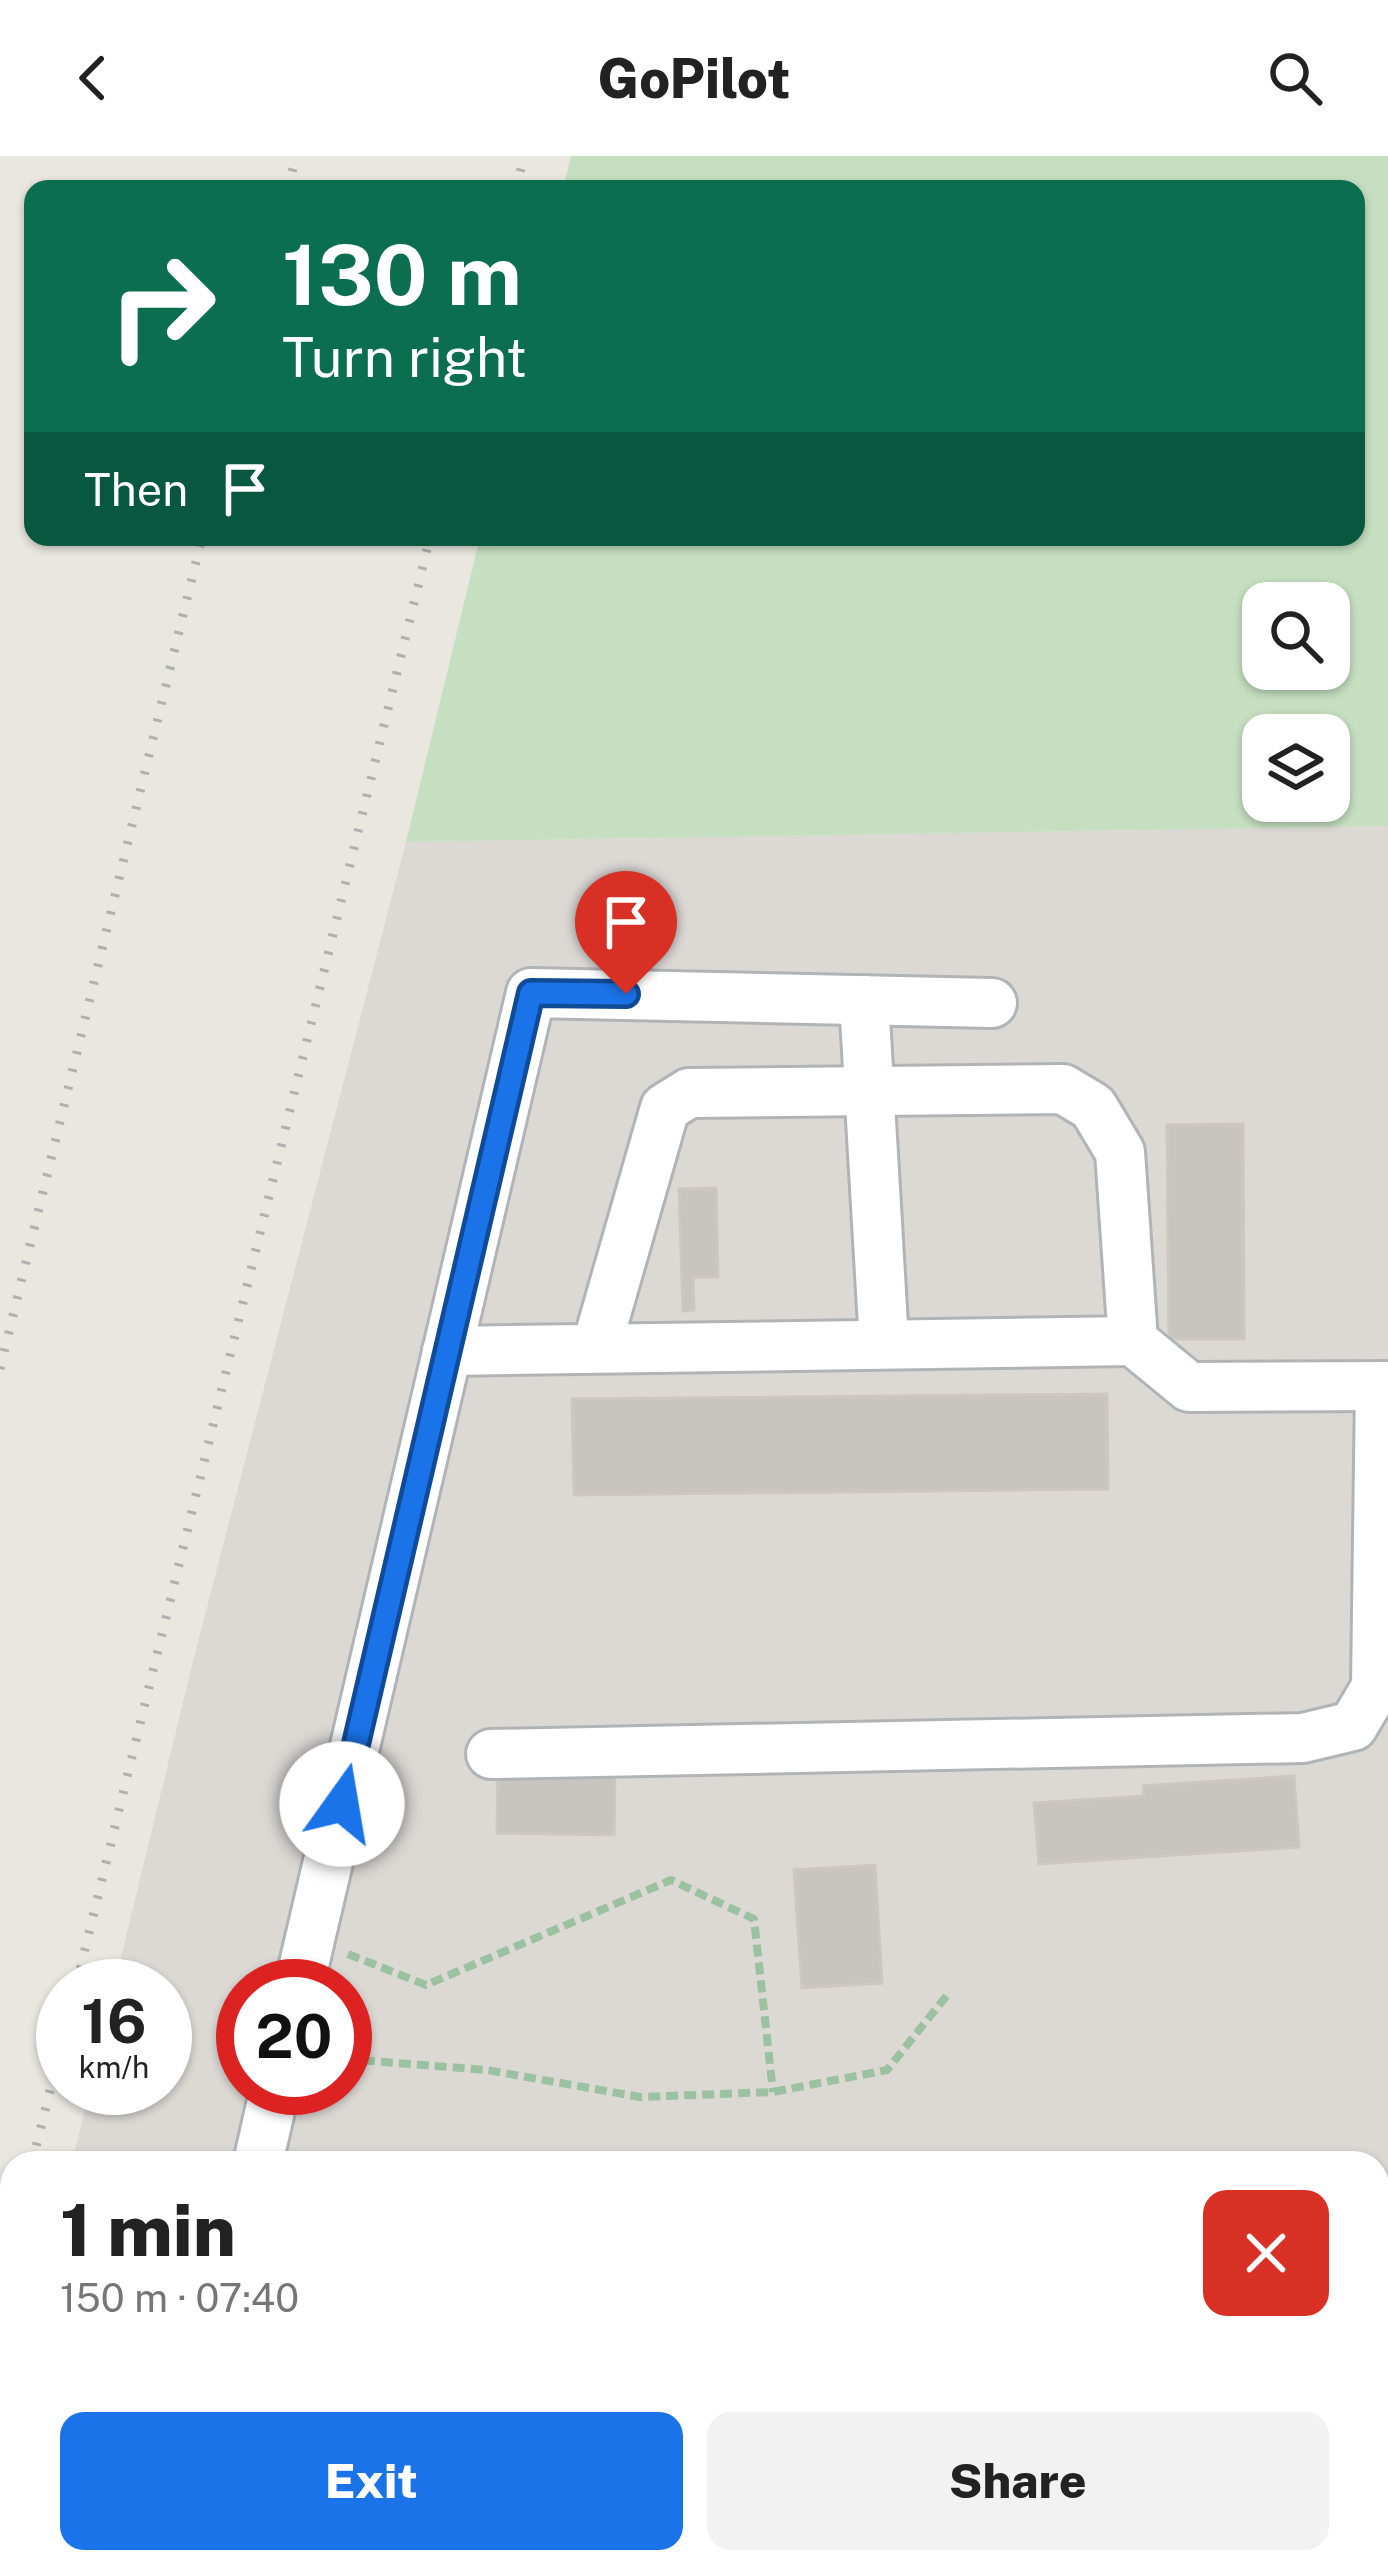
<!DOCTYPE html>
<html lang="en">
<head>
<meta charset="utf-8">
<style>
  body { margin:0; font-family:"Public Sans",sans-serif; background:#f2f2f2; color:#222; height:100vh; display:flex; flex-direction:column; font-size:45px; white-space:nowrap }
  * { box-sizing:border-box; margin:0 }
  p { font-size:39px; color:#767676 }
  .icon { flex:none; width:66px; height:66px; fill:none; stroke:currentColor; stroke-width:2; stroke-linecap:round; stroke-linejoin:round }
  .map { position:relative; flex:1; overflow:hidden }
  .drawer { position:absolute; left:0px; top:1995px; width:1389px; height:423px; display:flex; flex-direction:column; background:#fff; border-radius:36px 36px 0 0; box-shadow:0 3px 9px #0004 }
  .drawer>* { flex:none }
  .guide { position:absolute; left:24px; top:24px; width:1341px; height:366px; border-radius:24px; box-shadow:0 3px 9px #0004; background:#0b6e4f; color:#fff; overflow:hidden }
  .controls { position:absolute; left:1242px; top:426px; display:grid; gap:24px }
  .controls a { display:grid; place-items:center; width:108px; height:108px; border-radius:24px; background:#fff; box-shadow:0 3px 9px #0004; font-size:60px }
  .speed { position:absolute; left:36px; top:1803px; display:flex; gap:24px; font-size:60px; font-weight:700; text-align:center }
  .speed>* { display:grid; place-content:center; width:156px; height:156px; border-radius:50%; background:#fff; box-shadow:0 3px 9px #0004; line-height:1 }
  .speed small { font-size:30px; font-weight:400 }
  .speed .limit { border:18px solid #d22; background:#fff; color:#111 }
  .pin { position:absolute; display:grid; place-items:center; width:102px; height:102px; color:#fff; margin:-123px -51px; border-radius:50% 50% 50% 0; rotate:-45deg; box-shadow:0 0 12px #0007 }
  .pin .icon { rotate:45deg }
  .me { position:absolute; width:132px; margin:-66px; rotate:13deg; stroke-linejoin:round; filter:drop-shadow(0 0 9px #0008) }
  .turn { display:flex; align-items:center; gap:42px; height:252px; padding:0 60px; font-size:54px }
  .turn .icon { width:156px; height:156px; stroke-width:2.5 }
  .turn b { display:block; font-size:84px; line-height:102px }
  .then { display:flex; align-items:center; height:114px; padding:0 60px; background:#0003; gap:24px; font-size:45px }
  .round { display:grid; place-items:center; flex:none; width:126px; height:126px; border-radius:24px; background:#f2f2f2 }
  .head { display:flex; align-items:center; justify-content:space-between; height:204px; padding:0 60px }
  h1 { font-size:72px; font-weight:800; line-height:90px }
  .cta { display:flex; gap:24px; margin-top:auto; padding:24px 60px }
  .cta a { flex:1; height:138px; border-radius:24px; background:#1a73e8; color:#fff; font-size:48px; font-weight:800; line-height:138px; text-align:center }
  .cta a+a { background:#f2f2f2; color:#222 }
  header { display:flex; justify-content:space-between; align-items:center; height:156px; padding:0 60px; background:#fff; font-size:54px; font-weight:800 }
  .map>svg:first-child { display:block }
  .industrial { fill:#dcd9d5; fill-rule:evenodd }
  .green { fill:#c5dfc0; fill-rule:evenodd }
  .building { fill:#c8c4c0; stroke:#cec7c0; stroke-width:3 }
  .lines { fill:none; stroke-linecap:round; stroke-linejoin:round }
  .minor-casing { stroke:#b1b4b7; stroke-width:54 }
  .path { stroke:#9cc1a0; stroke-width:8; stroke-dasharray:12 6; stroke-linecap:butt }
  .minor { stroke:#fff; stroke-width:48 }
  .rail { stroke:#afb0b0; stroke-width:9; stroke-dasharray:3 15; stroke-linecap:butt }
  .route-casing { stroke:#114b97; stroke-width:30 }
  .route { stroke:#1a73e8; stroke-width:21 }
</style>
</head>
<body>
<header><svg class="icon" aria-label="back" viewBox="0 0 24 24"><path d="M15 5l-7 7 7 7"/></svg>GoPilot<svg class="icon" aria-label="search" viewBox="0 0 24 24"><circle cx="10" cy="10" r="6"/><path d="M15 15l6 6"/></svg></header>
<div class="map">
<svg width="1388" height="2416" viewBox="0 0 1388 2416">
  <rect width="100%" height="100%" fill="#eae7e1"/>
  <path class="industrial" d="M 1388,670 L 1388,2416 L 0,2416 L 0,2303 L 12,2254 L 12,2406 L 1377,2406 L 1377,2007 L 72,2007 L 90,1932 L 165,1932 L 165,1830 L 114,1830 L 194,1501 L 406,686 ZM 243,1830 L 345,1830 L 345,1932 L 243,1932 Z"/>
  <path class="green" d="M 571,0 L 1388,0 L 1388,670 L 406,686 L 480,381 L 1356,381 L 1356,33 L 563,33 ZM 1263,447 L 1329,447 L 1329,513 L 1263,513 ZM 1263,579 L 1329,579 L 1329,645 L 1263,645 Z"/>
  <g class="building">
    <polygon points="1243,968 1244,1183 1169,1183 1167,969"/>
    <polygon points="716,1032 718,1121 693,1121 694,1154 683,1155 679,1033"/>
    <polygon points="1107,1238 1108,1333 574,1339 572,1243"/>
    <polygon points="498,1609 615,1612 614,1679 497,1677"/>
    <polygon points="1294,1620 1299,1691 1039,1708 1034,1647 1144,1640 1143,1630"/>
    <polygon points="875,1709 882,1827 802,1832 794,1714"/>
    <rect x="556" y="2406" width="309" height="10"/>
  </g>
  <g class="lines">
    <g class="minor-casing">
      <g id="minor">
        <polyline points="864,844 884,1187"/>
        <polyline points="1133,1185 1189,1231 1388,1230"/>
        <polyline points="447,1195 1133,1185 1120,996 1093,951 1063,933 689,937 665,952 597,1189"/>
        <polyline points="491,1598 1303,1582 1353,1570 1376,1531 1380,1230"/>
        <polyline points="299,1830 531,837 992,847"/>
        <polyline points="258,2007 275,1932"/>
        <polyline points="1377,2191 1388,2191"/>
        <polyline points="934,2406 934,2416"/>
        <polyline points="163,2416 165,2406"/>
        <polyline points="365,2416 367,2406"/>
        <polyline points="488,2416 489,2406"/>
      </g>
    </g>
    <g class="path">
      <polyline points="348,1798 426,1829 671,1724 754,1763 773,1936"/>
      <polyline points="345,1903 487,1914 640,1941 773,1936 887,1914 948,1838"/>
    </g>
    <use href="#minor" class="minor"/>
    <g class="rail">
      <polyline points="288,33 296,0"/>
      <polyline points="516,33 524,0"/>
      <polyline points="0,1213 202,381"/>
      <polyline points="76,1830 430,381"/>
      <polyline points="32,2007 63,1882"/>
      <polyline points="0,2138 12,2089"/>
    </g>
  </g>
  <g class="lines">
    <g class="route-casing">
      <polyline id="route" points="342,1648 531,837 626,838"/>
    </g>
    <use href="#route" class="route"/>
  </g>
</svg>
<div class="controls">
<a><svg class="icon" aria-label="search" viewBox="0 0 24 24"><circle cx="10" cy="10" r="6"/><path d="M15 15l6 6"/></svg></a>
<a><svg class="icon" aria-label="layers" viewBox="0 0 24 24"><path d="M12 4l9 5-9 5-9-5zM3 14l9 5 9-5"/></svg></a>
</div>
<div class="speed"><div>16<small>km/h</small></div><div class="limit">20</div></div>
<div class="pin" style="left:626px;top:838px;background:#d93025"><svg class="icon" aria-label="arrive" viewBox="0 0 24 24"><path d="M6 21V4h12l-3 4 3 4H6"/></svg></div>
<svg class="me" style="left:342px;top:1648px" viewBox="-20 -20 40 40"><circle r="19" fill="#fff"/><path d="M0-13L10 11 0 6-10 11z" fill="#1a73e8"/></svg>
<div class="guide">
<div class="turn"><svg class="icon" aria-label="right" viewBox="0 0 24 24"><path d="M7 20v-9h11M14 6l5 5-5 5"/></svg><div><b>130 m</b>Turn right</div></div>
<div class="then">Then<svg class="icon" aria-label="arrive" viewBox="0 0 24 24"><path d="M6 21V4h12l-3 4 3 4H6"/></svg></div>
</div>
<section class="drawer">
<div class="head"><div><h1>1 min</h1><p>150 m · 07:40</p></div><a class="round" style="background:#d93025;color:#fff"><svg class="icon" aria-label="close" viewBox="0 0 24 24"><path d="M6 6l12 12M18 6L6 18"/></svg></a></div>
<div class="cta"><a>Exit</a><a>Share</a></div>
</section>
</div>
</body>
</html>
